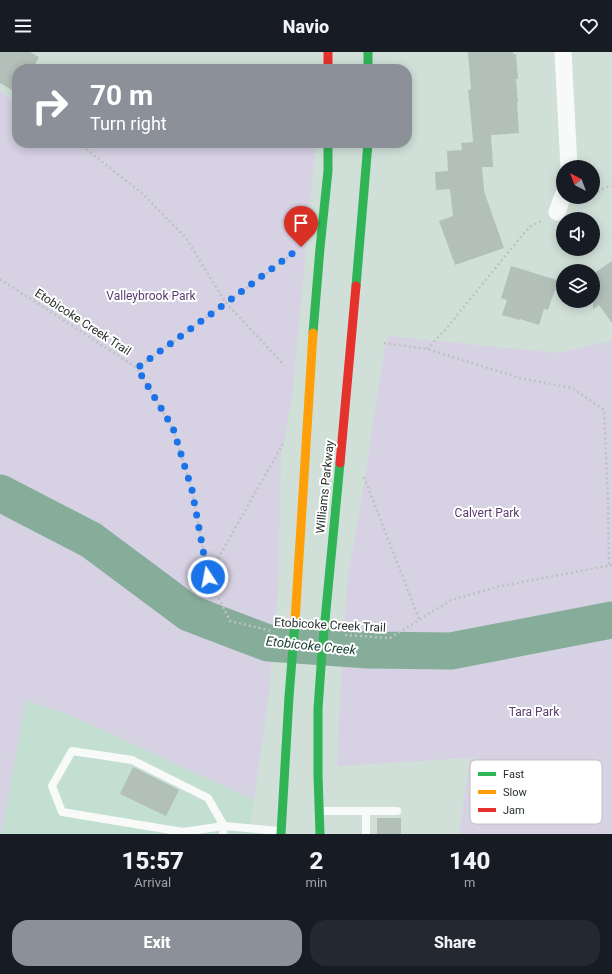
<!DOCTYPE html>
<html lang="en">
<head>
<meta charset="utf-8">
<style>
  body { margin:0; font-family:Roboto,sans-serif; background:#242831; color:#f1f3f6; height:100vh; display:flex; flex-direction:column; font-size:15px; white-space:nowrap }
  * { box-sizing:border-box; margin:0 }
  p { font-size:13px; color:#9ea1a6 }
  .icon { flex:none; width:22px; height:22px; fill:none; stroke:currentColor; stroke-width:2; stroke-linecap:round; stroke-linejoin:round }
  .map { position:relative; height:782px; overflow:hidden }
  .side { display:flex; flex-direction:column; background:#171b24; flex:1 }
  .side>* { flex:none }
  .banner { position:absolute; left:12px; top:12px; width:400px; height:84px; border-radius:16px; box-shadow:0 2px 10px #0003; background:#8c9099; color:#fff; overflow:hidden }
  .needle { width:26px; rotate:318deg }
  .fabs { position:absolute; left:556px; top:108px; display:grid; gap:8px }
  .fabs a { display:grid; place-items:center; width:44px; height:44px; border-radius:50%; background:#171b24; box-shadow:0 2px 10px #0003; font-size:20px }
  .pin { position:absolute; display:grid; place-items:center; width:34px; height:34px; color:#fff; margin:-41px -17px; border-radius:50% 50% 50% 0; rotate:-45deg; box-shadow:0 0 4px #0007 }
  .pin .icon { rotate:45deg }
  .me { position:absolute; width:44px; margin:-22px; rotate:349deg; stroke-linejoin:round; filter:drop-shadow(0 0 3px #0008) }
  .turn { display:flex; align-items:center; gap:14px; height:84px; padding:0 12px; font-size:18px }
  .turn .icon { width:52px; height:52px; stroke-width:2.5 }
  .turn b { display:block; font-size:28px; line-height:34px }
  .eta { display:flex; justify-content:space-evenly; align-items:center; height:68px; text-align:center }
  .eta b { font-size:24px; font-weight:800; line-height:28px }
  .button { display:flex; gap:8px; margin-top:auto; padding:8px 12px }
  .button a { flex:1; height:46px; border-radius:16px; background:#8c9099; color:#fff; font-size:16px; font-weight:800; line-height:46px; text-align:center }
  .button a+a { background:#242831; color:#f1f3f6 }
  header { display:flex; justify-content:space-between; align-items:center; height:52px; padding:0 12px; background:#171b24; font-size:18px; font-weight:800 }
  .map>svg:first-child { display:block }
  .built { fill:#c3dfd1 }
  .green { fill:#d6d1e3 }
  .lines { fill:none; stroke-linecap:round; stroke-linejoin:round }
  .river { stroke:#86ac9a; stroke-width:37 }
  .building { fill:#b3bfb9 }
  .path { stroke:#bec2c0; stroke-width:2.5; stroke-dasharray:2 3; stroke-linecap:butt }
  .lane { stroke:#f8faf9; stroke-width:8 }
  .street { stroke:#f8faf9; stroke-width:17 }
  .fast { stroke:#30b455; stroke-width:9 }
  .slow { stroke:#ff9f0a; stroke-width:9 }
  .jam { stroke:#e5322d; stroke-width:9 }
  .route { stroke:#1a73e8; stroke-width:7; stroke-dasharray:0 12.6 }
  .labels { text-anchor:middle; stroke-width:4; stroke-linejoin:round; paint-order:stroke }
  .park-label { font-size:12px; fill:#5b3d71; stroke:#fff }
  .street-label { font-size:12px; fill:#25302b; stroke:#fff }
  .water-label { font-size:13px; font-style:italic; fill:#143c2d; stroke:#fff }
  .key { fill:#fff; stroke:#bec1bf; stroke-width:1 }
  .key-label { font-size:11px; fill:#25302b }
</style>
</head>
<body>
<header><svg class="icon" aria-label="menu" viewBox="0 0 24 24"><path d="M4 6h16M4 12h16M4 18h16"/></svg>Navio<svg class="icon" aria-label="heart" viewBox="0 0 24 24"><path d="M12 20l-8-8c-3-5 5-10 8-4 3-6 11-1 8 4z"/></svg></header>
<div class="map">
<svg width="612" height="782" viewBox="0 0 612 782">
  <rect width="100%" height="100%" fill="#d0e0d8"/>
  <polygon class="built" points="26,648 70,663 254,748 251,765 250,782 0,782 0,779 2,779"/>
  <g class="green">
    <polygon points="0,40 17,51 17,91 316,91 292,346 281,405 278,538 269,641 254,748 70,663 26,648 2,779 0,779"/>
    <polygon points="388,284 557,301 612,289 612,782 459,782 470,706 337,714 343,588 348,523 363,439 385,294"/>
  </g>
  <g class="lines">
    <polyline class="river" points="0,441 91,488 189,561 268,591 368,598 451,599 612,568"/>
  </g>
  <g class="building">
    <polygon points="0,0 30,0 39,5 33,17 17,17 17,41 0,31"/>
    <polygon points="468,0 513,0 513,2 516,2 518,27 516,27 518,50 517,50 519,81 491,83 493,115 482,115 484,139 504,196 455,213 439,169 453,164 450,137 436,138 435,120 448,119 447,99 462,98 461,91 473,90 471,66 468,38 471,37"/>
    <polygon points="612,209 612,271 599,253 593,257 593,222"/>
    <polygon points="511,214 557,228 556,229 558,229 548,258 544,257 539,273 520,267 520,268 502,263 507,248 501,246"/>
    <polygon points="133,715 179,738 166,764 120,742"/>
    <rect x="377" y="766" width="24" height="16"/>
  </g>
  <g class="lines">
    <g class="path">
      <polyline points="86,97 143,142 186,186 226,251 284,313"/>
      <polyline points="593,142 607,135 612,134"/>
      <polyline points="580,148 586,145"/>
      <polyline points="0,227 137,316 173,377 192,438 208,525 230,569 272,579"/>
      <polyline points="384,291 427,297 520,326 572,336 604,358 608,451 609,513"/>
      <polyline points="427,297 445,278 524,181 531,174 541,169"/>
      <polyline points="137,316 226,251 298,198"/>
      <polyline points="364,425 419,567"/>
      <polyline points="208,524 284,390"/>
      <polyline points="345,583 390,586 451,548 501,534 612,513"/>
    </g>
    <g class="lane">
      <polygon points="72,699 132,708 208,746 224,774 183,780 62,760 52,734"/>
      <polyline points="320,759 397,759"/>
      <polyline points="366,759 366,782"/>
      <polyline points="223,782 224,774 280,779"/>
    </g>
    <g class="street">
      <polyline points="563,0 569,115"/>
      <polyline points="557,160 563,143"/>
    </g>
    <g class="fast">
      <polyline points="368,0 368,17"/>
      <polyline points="356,234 368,91"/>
      <polyline points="313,281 320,196 328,119 328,91"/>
      <polyline points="281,782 289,645 295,570"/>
      <polyline points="320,782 318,723 318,657 322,600 340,411"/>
    </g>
    <polyline class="slow" points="295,570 313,281"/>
    <g class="jam">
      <polyline points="328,0 328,17"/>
      <polyline points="340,411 356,234"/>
    </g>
  </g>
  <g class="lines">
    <polyline class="route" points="208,525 192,438 173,376 137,316 226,251 301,195"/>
  </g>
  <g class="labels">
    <g class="park-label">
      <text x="151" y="248">Valleybrook Park</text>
      <text x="487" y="465">Calvert Park</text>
      <text x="534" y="664">Tara Park</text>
    </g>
    <g class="street-label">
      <text transform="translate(83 270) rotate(33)" y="4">Etobicoke Creek Trail</text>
      <text transform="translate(325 435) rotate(-84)" y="4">Williams Parkway</text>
      <text transform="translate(330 573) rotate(3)" y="4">Etobicoke Creek Trail</text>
    </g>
    <g class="water-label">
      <text transform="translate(311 593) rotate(6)" y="5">Etobicoke Creek</text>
    </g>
  </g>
  <rect x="470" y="708" width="132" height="64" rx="6" class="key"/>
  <rect x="478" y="720" width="18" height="4" fill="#30b455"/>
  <rect x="478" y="738" width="18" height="4" fill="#ff9f0a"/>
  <rect x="478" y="756" width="18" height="4" fill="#e5322d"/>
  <g class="key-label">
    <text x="503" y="726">Fast</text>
    <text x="503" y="744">Slow</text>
    <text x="503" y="762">Jam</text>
  </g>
</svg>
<div class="fabs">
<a><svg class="needle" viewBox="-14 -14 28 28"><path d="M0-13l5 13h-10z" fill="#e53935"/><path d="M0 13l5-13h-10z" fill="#9ea1a6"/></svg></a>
<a><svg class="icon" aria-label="sound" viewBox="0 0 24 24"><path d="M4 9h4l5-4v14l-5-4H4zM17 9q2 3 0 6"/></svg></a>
<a><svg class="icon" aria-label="layers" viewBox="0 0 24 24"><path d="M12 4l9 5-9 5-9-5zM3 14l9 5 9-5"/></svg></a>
</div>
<div class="pin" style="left:301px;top:195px;background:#d93025"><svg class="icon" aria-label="arrive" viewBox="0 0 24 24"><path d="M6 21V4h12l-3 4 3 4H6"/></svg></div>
<svg class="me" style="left:208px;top:525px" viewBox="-20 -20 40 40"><circle r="17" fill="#1a73e8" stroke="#fff" stroke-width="3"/><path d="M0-11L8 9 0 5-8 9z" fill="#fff"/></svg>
<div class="banner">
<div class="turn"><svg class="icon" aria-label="right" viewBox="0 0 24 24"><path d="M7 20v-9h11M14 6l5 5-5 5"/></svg><div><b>70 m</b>Turn right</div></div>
</div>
</div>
<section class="side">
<div class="eta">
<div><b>15:57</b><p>Arrival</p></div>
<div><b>2</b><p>min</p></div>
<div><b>140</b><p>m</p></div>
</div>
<div class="button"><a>Exit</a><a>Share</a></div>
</section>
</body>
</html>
